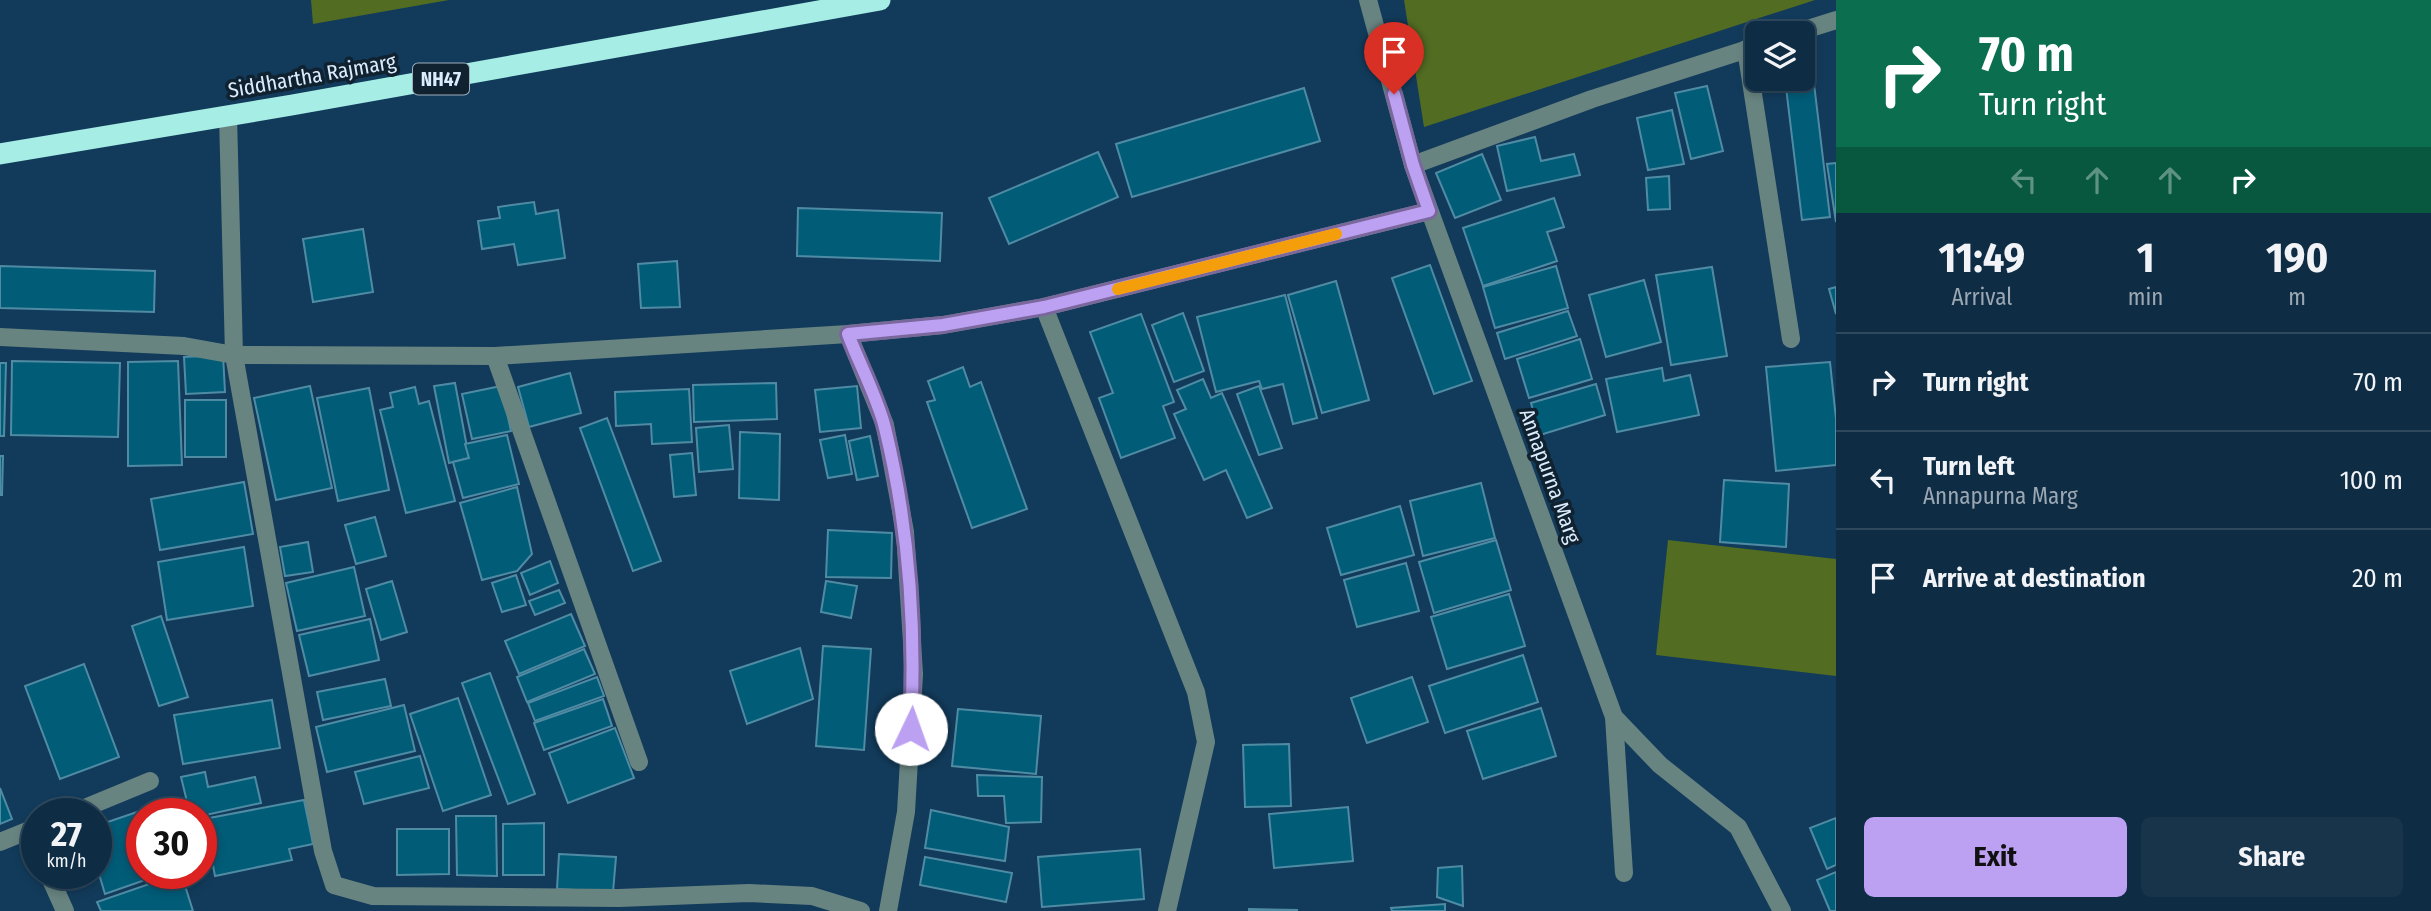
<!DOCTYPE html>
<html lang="en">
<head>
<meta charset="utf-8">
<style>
  body { margin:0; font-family:"Fira Sans Condensed",sans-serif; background:#17344b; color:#f1f3f6; height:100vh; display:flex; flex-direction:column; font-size:26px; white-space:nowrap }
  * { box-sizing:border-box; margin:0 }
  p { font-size:23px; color:#9ba7b2 }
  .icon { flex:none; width:38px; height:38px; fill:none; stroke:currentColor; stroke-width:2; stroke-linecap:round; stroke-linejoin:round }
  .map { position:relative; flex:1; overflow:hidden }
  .side { display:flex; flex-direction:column; background:#0e2c44; width:595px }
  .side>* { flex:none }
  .banner { background:#0b6e4f; color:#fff; overflow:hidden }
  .fabs { position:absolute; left:1745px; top:21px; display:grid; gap:14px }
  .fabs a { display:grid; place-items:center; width:70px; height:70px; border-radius:10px; background:#0e2c44; box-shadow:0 4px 10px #0003,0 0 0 2px #2e485d; font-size:35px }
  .speed { position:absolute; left:21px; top:798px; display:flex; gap:14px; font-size:35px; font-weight:700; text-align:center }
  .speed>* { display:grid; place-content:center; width:91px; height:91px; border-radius:50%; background:#0e2c44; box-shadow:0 4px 10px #0003,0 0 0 2px #2e485d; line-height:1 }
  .speed small { font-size:18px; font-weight:400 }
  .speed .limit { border:10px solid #d22; background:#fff; color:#111 }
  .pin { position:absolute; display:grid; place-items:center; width:60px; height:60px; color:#fff; margin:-72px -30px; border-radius:50% 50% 50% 0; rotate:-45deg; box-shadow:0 0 7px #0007 }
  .pin .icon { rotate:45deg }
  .me { position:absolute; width:77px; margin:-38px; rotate:3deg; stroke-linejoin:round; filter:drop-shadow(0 0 5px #0008) }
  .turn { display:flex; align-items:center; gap:24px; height:147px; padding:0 28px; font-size:32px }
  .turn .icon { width:91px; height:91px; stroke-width:2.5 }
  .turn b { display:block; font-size:49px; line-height:60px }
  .lanes { display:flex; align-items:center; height:66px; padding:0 28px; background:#0003; justify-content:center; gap:35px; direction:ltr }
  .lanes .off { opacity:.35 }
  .eta { display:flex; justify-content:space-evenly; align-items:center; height:119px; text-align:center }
  .eta b { font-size:42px; font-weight:700; line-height:49px }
  .action { display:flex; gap:14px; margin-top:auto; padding:14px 28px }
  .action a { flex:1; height:80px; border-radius:10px; background:#bca0f2; color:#111; font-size:28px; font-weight:700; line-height:80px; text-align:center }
  .action a+a { background:#17344b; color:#f1f3f6 }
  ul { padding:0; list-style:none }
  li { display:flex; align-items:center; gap:21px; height:98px; padding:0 28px; border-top:2px solid #2e485d }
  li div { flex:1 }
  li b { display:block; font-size:26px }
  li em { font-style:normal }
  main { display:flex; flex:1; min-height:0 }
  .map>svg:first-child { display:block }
  .green { fill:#526c22 }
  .building { fill:#015c78; stroke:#508ba4; stroke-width:2 }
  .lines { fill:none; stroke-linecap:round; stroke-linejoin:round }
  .minor { stroke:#688480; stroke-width:18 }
  .highway { stroke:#a6ede5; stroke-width:21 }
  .route-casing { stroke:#7a689d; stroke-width:18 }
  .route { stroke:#bca0f2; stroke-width:12 }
  .slow { stroke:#f59e0b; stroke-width:12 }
  .labels { text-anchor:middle; stroke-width:7; stroke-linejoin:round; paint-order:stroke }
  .shield { fill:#10212f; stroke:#9eafbf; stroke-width:2 }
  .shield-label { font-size:19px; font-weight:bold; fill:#dbecfd }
  .street-label { font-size:21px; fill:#dbecfd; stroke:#10212f }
</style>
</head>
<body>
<main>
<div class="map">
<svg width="1836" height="911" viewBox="0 0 1836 911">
  <rect width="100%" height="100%" fill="#123b5b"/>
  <g class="green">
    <polygon points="311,0 449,0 313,24"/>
    <polygon points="1404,0 1815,0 1424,127"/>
    <polygon points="1668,540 1836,559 1836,676 1656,655"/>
  </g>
  <g class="building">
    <polygon points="1812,67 1830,217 1802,220 1785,79 1802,79 1802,68"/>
    <polygon points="1707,86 1723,151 1691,159 1675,93"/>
    <polygon points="1304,88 1320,141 1132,197 1116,144"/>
    <polygon points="1672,110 1684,164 1648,170 1637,118"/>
    <polygon points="1535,137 1541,161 1574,154 1580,175 1507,191 1497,146"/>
    <polygon points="1098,152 1118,197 1009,244 989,198"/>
    <polygon points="1482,154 1501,200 1455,218 1436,173"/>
    <polygon points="1836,163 1836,222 1827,164"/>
    <polygon points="1669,176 1670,209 1648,210 1646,178"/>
    <polygon points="1554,198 1564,227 1547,232 1557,261 1483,286 1463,228"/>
    <polygon points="534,202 536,214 558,210 565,258 518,265 514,244 482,249 478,221 500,218 498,207"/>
    <polygon points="798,208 942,213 940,261 797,256"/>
    <polygon points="363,229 373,292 313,302 303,239"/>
    <polygon points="677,261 680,307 641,308 638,264"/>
    <polygon points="1430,265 1472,381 1434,394 1392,278"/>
    <polygon points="0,266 155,271 154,312 0,308"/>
    <polygon points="1556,266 1568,308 1495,328 1483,287"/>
    <polygon points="1712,267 1727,356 1671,365 1656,275"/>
    <polygon points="1644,280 1661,342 1606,357 1589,295"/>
    <polygon points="1336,281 1369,400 1322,413 1288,295"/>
    <polygon points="1836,287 1836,314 1829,289"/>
    <polygon points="1285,295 1317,418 1293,424 1283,384 1262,389 1259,381 1216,392 1197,317"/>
    <polygon points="1568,311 1577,336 1505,359 1497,333"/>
    <polygon points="1183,313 1204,371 1174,382 1152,325"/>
    <polygon points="1141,314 1174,402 1163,406 1175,438 1121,458 1099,398 1113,393 1090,332"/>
    <polygon points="1580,339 1592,379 1529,398 1517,359"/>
    <polygon points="223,355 225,392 186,394 184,357"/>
    <polygon points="12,361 120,363 118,437 11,435"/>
    <polygon points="178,361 182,465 128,466 128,362"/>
    <polygon points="1830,362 1836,419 1836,465 1776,471 1766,367"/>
    <polygon points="0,363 6,363 4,436 0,436"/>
    <polygon points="963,367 970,387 981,382 1027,509 972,528 927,402 935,400 928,381"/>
    <polygon points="1662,368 1664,381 1690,375 1699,415 1617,432 1606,379"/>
    <polygon points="570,373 581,413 529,427 518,387"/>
    <polygon points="1203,379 1211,398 1222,393 1272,508 1247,518 1226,470 1204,480 1174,414 1186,409 1177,390"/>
    <polygon points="455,383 469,458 449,463 434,386"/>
    <polygon points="776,383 777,419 694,422 693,385"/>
    <polygon points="1596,384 1605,415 1540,435 1531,403"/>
    <polygon points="310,386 332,488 276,500 254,398"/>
    <polygon points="501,386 511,431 472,439 462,394"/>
    <polygon points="857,386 861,428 820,432 815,390"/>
    <polygon points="1259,386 1282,448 1259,455 1237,394"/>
    <polygon points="415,387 419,404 429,401 455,501 406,513 380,410 393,407 390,393"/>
    <polygon points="369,388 389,490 338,501 317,398"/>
    <polygon points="689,389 692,442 652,444 651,424 616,426 615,392"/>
    <rect x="185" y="400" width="41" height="57"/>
    <polygon points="607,418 661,561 633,571 580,428"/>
    <polygon points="729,425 733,469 699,472 696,428"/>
    <polygon points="740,432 780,434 779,500 739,498"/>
    <polygon points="507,435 519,484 463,498 453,462 469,458 465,444"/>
    <polygon points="845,435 852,474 828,478 820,440"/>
    <polygon points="870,436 878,476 857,480 849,441"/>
    <polygon points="692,453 696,495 674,497 670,455"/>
    <polygon points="0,456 3,456 2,495 0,495"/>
    <polygon points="1724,480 1789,484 1786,547 1720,542"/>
    <polygon points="244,482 253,534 160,550 151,499"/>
    <polygon points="1481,483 1495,538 1423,556 1410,501"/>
    <polygon points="517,487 532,554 517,571 482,580 460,503"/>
    <polygon points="1400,506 1414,555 1341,575 1327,528"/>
    <polygon points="375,517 386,556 356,564 345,525"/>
    <polygon points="828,530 892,533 891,578 826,577"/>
    <polygon points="1496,540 1511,590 1434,613 1419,562"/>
    <polygon points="308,542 313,572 285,576 280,547"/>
    <polygon points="244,547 253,606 167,620 158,562"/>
    <polygon points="550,561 558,583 530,595 521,573"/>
    <polygon points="1406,563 1419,611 1357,627 1344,580"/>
    <polygon points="354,567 365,616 297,631 286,583"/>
    <polygon points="516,575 526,605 502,612 492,583"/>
    <polygon points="392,581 407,632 381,640 366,589"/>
    <polygon points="826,581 857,586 851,618 821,612"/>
    <polygon points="559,590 565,603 535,615 529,601"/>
    <polygon points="1509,594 1525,646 1447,669 1431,617"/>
    <polygon points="571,614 585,646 519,674 505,641"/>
    <polygon points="161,616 188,697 159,706 132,626"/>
    <polygon points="370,619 379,660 309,676 299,635"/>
    <polygon points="823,646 871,649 864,750 816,746"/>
    <polygon points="800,648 813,699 747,724 730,671"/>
    <polygon points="584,649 595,674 527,702 517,677"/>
    <polygon points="1523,655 1538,702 1445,733 1429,686"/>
    <polygon points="84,664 119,757 60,779 25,686"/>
    <polygon points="490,673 535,794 508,804 462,683"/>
    <polygon points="597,677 604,696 535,721 528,703"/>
    <polygon points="1412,677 1428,722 1367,743 1351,698"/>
    <polygon points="385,679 391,706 323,720 317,692"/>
    <polygon points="458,698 491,795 443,811 410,714"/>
    <polygon points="603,699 612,726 544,750 534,723"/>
    <polygon points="272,700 280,748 183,764 174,715"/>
    <polygon points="404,705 415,751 327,772 316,727"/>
    <polygon points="1541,708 1556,756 1483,779 1467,731"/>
    <polygon points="958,709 1041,716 1036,774 952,766"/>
    <polygon points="615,728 634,778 568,803 549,753"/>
    <polygon points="1289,744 1291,806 1245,807 1243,745"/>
    <polygon points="420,756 429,788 364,804 355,772"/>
    <polygon points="205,772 208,787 255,777 261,803 201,816 201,814 190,814 181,777"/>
    <polygon points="977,775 1042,777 1041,822 1006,823 1004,796 978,796"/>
    <polygon points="0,788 12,819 0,824"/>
    <polygon points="178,798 183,814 142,814 142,873 165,873 105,894 99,874 77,882 74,873 96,873 96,826"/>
    <polygon points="304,800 313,844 289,849 292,860 215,876 204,819"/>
    <polygon points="1348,807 1353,861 1274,868 1269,814"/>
    <polygon points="931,810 1009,827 1005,861 925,848"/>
    <polygon points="456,816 496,816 497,876 457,875"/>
    <polygon points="1836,818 1836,865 1827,869 1810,828"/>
    <polygon points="544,823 544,875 503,875 503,824"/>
    <polygon points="397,829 449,829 449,874 397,875"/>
    <polygon points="1140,849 1144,899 1042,907 1038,857"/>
    <polygon points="559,854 616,857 613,892 557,889"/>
    <polygon points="925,857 1012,873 1006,902 920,885"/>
    <polygon points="1462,866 1463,906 1437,897 1438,868"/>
    <polygon points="1836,872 1836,911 1830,911 1817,880"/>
    <polygon points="181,873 193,911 101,911 97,902"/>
    <polygon points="1445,904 1445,911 1392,911 1391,908"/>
    <polygon points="1249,909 1298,910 1249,911"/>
  </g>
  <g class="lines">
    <g class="minor">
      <polyline points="1368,0 1413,165 1614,717 1660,765 1738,827 1782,911"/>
      <polyline points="1795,33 1836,20"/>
      <polyline points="1746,49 1791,339"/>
      <polyline points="228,115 234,355 323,851 334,885 373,896 619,898 749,893 812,896 861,911"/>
      <polyline points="1413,165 1592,99 1757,46"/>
      <polyline points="1044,307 1196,692 1206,742 1167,911"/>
      <polyline points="848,334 885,425 905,532 914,674 906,812 888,911"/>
      <polyline points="0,337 184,346 234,355 495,356 848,334 943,325 1044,307 1429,211"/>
      <polyline points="495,356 639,762"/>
      <polyline points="1614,717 1624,873"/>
      <polyline points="70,814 150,781"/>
      <polyline points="29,830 37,847"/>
      <polyline points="0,842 37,827"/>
      <polyline points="48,873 65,911"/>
    </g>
    <polyline class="highway" points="0,154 292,105 880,0"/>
  </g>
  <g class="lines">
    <g class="route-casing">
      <path id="route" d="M 911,729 C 916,629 909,526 885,428 C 878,399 859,363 848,334 L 943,325 L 1044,307 L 1429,211 L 1413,165 L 1394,94"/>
    </g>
    <use href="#route" class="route"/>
    <polyline class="slow" points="1118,289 1336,234"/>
  </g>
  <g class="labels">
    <rect class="shield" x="413" y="63.5" width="56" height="31" rx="5"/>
    <g class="shield-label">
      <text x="441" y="86">NH47</text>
    </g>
    <g class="street-label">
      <text transform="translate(312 76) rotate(-10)" y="7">Siddhartha Rajmarg</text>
      <text transform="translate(1550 476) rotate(70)" y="7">Annapurna Marg</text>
    </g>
  </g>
</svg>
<div class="fabs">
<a><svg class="icon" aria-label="layers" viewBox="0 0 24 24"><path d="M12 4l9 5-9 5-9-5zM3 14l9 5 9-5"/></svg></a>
</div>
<div class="speed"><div>27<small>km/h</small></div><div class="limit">30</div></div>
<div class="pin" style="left:1394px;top:94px;background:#d93025"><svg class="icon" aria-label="arrive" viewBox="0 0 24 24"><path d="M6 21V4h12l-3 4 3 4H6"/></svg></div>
<svg class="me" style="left:911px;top:729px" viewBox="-20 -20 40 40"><circle r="19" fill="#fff"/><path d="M0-13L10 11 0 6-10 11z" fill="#bca0f2"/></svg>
</div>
<section class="side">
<div class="banner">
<div class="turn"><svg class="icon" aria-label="right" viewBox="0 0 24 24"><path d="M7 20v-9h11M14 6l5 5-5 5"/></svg><div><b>70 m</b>Turn right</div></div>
<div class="lanes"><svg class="icon off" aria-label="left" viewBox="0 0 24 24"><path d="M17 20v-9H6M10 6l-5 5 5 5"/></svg><svg class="icon off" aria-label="ahead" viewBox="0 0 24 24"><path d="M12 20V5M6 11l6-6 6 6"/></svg><svg class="icon off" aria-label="ahead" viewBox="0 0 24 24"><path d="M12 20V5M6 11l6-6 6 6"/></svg><svg class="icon" aria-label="right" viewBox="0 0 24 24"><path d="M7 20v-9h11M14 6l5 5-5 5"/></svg></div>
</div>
<div class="eta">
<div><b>11:49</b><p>Arrival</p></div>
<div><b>1</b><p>min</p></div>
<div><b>190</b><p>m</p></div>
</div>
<ul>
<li><svg class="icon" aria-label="right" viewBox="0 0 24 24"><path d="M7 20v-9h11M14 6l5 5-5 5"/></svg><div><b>Turn right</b></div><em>70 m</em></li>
<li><svg class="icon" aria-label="left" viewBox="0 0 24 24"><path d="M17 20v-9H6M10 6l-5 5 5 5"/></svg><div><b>Turn left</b><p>Annapurna Marg</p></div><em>100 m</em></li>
<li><svg class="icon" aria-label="arrive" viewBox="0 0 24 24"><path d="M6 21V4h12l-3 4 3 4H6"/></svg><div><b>Arrive at destination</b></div><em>20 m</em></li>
</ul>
<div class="action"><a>Exit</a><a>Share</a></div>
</section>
</main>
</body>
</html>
